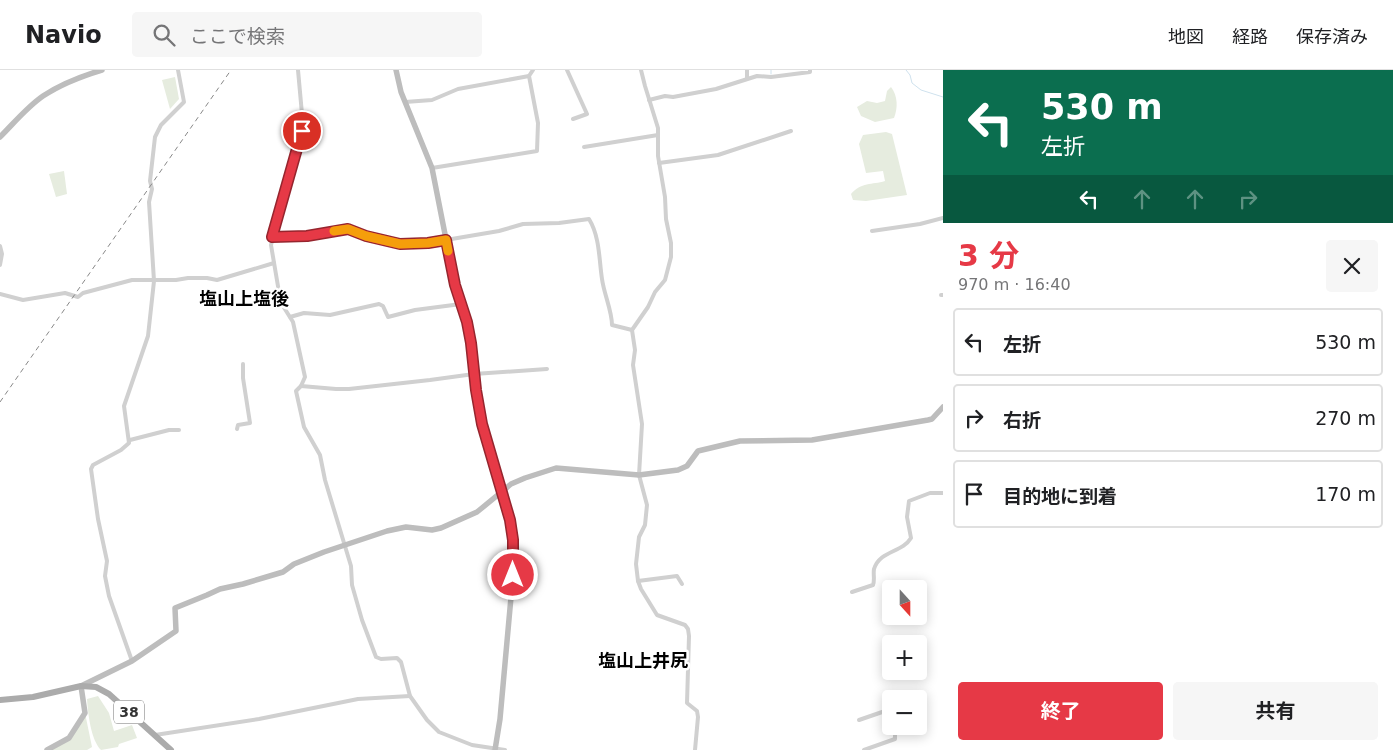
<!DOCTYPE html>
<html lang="ja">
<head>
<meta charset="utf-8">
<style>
  body { margin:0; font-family:"DejaVu Sans","Noto Sans JP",sans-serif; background:#f6f6f6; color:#202124; height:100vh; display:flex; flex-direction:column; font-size:19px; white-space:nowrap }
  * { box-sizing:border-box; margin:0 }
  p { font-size:16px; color:#757577 }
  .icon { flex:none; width:28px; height:28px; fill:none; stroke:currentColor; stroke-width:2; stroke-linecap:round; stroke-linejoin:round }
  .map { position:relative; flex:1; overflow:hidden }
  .details { display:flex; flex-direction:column; background:#fff; width:450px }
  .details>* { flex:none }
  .top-card { background:#0b6e4f; color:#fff; overflow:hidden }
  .needle { width:32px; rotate:159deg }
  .buttons { position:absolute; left:882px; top:510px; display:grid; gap:10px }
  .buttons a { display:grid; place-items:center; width:45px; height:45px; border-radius:5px; background:#fff; box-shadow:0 2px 12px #0003; font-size:25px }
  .pin { position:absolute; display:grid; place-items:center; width:42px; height:42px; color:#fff; margin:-21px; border:2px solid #fff; border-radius:50%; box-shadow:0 1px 5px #0007 }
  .me { position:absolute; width:55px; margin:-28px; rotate:0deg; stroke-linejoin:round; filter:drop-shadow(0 0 4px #0008) }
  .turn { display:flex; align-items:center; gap:18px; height:105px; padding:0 15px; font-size:22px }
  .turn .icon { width:65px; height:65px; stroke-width:2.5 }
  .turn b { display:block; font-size:35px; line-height:42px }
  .lanes { display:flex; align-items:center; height:48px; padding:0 15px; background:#0003; justify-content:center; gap:25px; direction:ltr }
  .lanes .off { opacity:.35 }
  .round { display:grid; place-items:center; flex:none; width:52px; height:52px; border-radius:5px; background:#f6f6f6 }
  .summary { display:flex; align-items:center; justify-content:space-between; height:85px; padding:0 15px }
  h1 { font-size:30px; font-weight:700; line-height:38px; color:#e63946 }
  .primary-button { display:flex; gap:10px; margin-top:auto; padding:10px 15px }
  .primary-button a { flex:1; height:58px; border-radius:5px; background:#e63946; color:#fff; font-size:20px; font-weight:700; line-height:58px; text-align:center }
  .primary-button a+a { background:#f6f6f6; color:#202124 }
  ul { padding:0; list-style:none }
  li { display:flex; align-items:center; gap:15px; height:68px; margin:0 10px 8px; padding:0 5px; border:2px solid #e0e0e0; border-radius:5px }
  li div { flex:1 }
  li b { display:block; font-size:19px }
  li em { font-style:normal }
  header { display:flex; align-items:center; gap:30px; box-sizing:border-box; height:70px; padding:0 25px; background:#fff; border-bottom:1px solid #e0e0e0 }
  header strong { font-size:24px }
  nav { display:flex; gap:28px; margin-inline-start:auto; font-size:18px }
  .search { width:350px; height:45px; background:#f6f6f6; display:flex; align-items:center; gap:12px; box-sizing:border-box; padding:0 18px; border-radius:5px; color:#757577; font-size:19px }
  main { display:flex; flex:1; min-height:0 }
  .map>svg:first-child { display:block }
  .green { fill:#e6ecdf }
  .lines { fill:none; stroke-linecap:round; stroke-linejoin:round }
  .stream { stroke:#cfe2ee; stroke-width:1 }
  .street { stroke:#d0d0d0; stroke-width:4 }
  .secondary { stroke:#bdbdbd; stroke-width:5.5 }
  .primary { stroke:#ababab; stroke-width:6 }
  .rail { stroke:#888; stroke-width:1; stroke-dasharray:5 4; stroke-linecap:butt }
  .route-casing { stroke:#96252e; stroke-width:12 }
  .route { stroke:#e63946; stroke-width:9 }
  .slow { stroke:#f59e0b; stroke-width:9 }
  .labels { text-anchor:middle; stroke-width:5; stroke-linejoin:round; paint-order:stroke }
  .shield { fill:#fff; stroke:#707070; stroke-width:1 }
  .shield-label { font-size:14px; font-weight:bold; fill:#333 }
  .quarter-label { font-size:18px; font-weight:bold; fill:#000; stroke:#fff }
</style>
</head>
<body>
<header>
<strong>Navio</strong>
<div class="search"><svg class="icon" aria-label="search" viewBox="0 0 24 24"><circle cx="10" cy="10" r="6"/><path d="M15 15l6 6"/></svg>ここで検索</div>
<nav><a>地図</a><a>経路</a><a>保存済み</a></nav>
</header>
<main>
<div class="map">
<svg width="943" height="680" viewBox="0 0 943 680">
  <rect width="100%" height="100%" fill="#fff"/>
  <g class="green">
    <polygon points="175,7 179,29 170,39 162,10"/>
    <path d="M 891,17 C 898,26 898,38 894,48 L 875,52 L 861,46 L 857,37 L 867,31 L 877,33 L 885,31 L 887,21 Z"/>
    <path d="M 886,62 L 892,64 L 907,125 L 866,131 L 853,130 L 851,124 C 861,112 872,115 885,111 L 883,101 L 866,103 L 859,74 L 863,65 Z"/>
    <polygon points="64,101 67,124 56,127 49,104"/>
    <path d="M 98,626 L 109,643 L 114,661 L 132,655 L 137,668 L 119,674 L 118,677 L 101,680 C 91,670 88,644 87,629 Z"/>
    <polygon points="85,643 92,677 87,680 47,680 64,672"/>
  </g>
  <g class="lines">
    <g class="stream">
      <polyline points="906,0 910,5 912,13 921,20 943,27"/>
      <polyline points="771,4 771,0"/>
    </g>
    <g class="street">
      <polyline points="298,0 303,55 271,175 280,228 283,236 293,252 305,307 301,316 296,321 304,357 320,385 325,410 351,496 352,515 362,550 376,587 381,589 397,588 401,592 410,626 427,650 439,662 472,675 505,680"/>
      <polyline points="567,0 587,44 573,49"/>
      <polyline points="641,0 645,16 658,58 658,86 665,127 666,149 671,173 671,187 665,210 655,222 648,237 632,260 635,280 633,295 642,354 639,405 647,435 645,455 639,467 636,494 638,511 641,519 657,545 685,555 688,559 689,566 687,633 697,641 698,647 695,680"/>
      <polyline points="747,0 747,8"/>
      <polyline points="649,30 665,26 673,27 716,19 757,6 771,7 810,2 810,0"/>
      <polyline points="405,32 432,30 458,19 529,6"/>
      <polyline points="584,77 658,65"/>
      <polyline points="659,93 718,85 791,61"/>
      <polyline points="432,98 537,81 538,53 529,6 533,0"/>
      <polyline points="872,161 920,154 943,148"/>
      <path d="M 272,167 L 307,165 L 348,159 L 365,166 L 400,174 L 409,174 L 428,173 L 499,161 L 523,154 L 559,153 L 589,149 C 600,167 599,190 602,209 C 604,224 612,241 612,255 L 632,260"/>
      <polyline points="0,176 2,184 0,195"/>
      <polyline points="0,224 23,230 65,223 78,227 83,223 132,210 176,210 188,208 207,208 217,210 274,193"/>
      <polyline points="941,225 943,225"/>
      <polyline points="290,247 304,243 330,245 379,234 383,236 388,247 415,240 461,234"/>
      <polyline points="301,316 336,319 349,319 430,310 474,304 547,299"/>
      <polyline points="237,359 238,355 250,353 243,308 243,294"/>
      <polyline points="130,370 169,360 179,360"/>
      <polyline points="638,511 677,506 682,514"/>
      <path d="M 852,522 L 873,515 C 875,510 873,504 874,499 C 880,480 902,483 911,468 L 907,447 L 909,431 L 930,423 L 943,423"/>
      <polyline points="132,591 109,526 105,506 107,491 98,449 91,399 93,395 121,380 129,373 124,336 148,266 154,211 149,132 152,119 150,111 155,67 161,55 184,32 178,0"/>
      <polyline points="859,650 888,640 891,646"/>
      <polyline points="155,665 259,649 358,629 410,626"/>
      <polyline points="864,680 895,669 895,656"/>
    </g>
    <g class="secondary">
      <polyline points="396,0 401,22 432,98 455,215 467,252 471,273 476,319 479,340 486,367 510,450 513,470 513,505 500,649 495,680"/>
      <path d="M 0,67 C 14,53 27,37 43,26 C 61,14 82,6 102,0"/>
      <polyline points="47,680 69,668 85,643 81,616 132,591 176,561 175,538 207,525 220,519 243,514 283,502 294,494 324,482 387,461 406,457 432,460 441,458 477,442 511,414 525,408 556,398 639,405 678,400 687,396 698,381 740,371 812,370 928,350 932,349 943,337"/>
    </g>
    <polyline class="primary" points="0,630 33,627 81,616 96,617 109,624 171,680"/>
    <polyline class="rail" points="0,332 231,0"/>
  </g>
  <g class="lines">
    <g class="route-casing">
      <polyline id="route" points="302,61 272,167 307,166 348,159 366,166 400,174 428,173 446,170 455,215 467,252 471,273 476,320 482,354 510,450 513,470 513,505"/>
    </g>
    <use href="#route" class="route"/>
    <polyline class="slow" points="334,161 348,159 366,166 400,174 428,173 446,170 448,181"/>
  </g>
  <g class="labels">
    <rect class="shield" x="114" y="630.5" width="30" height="23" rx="4"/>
    <g class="shield-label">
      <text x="129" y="647">38</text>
    </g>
    <g class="quarter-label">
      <text x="244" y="235">塩山上塩後</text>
      <text x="643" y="597">塩山上井尻</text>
    </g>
  </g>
</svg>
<div class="buttons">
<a><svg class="needle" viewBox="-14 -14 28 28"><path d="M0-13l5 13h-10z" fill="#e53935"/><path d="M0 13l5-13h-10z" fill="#757577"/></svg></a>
<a>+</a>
<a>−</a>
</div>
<div class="pin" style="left:302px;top:61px;background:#d93025"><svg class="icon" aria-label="arrive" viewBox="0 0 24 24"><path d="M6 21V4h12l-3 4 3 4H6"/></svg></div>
<svg class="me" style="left:513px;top:505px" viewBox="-20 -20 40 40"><circle r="17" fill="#e63946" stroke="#fff" stroke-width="3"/><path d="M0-11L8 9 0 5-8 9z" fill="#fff"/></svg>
</div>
<section class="details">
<div class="top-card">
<div class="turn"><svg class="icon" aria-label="left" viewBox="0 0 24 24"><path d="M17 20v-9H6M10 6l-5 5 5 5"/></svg><div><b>530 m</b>左折</div></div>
<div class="lanes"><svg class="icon" aria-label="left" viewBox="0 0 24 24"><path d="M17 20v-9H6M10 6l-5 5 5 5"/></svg><svg class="icon off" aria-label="ahead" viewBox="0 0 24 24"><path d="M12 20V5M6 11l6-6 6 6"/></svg><svg class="icon off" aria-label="ahead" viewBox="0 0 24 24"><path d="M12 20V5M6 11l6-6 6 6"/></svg><svg class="icon off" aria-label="right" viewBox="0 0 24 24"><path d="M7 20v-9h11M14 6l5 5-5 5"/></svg></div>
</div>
<div class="summary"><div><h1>3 分</h1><p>970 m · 16:40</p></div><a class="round"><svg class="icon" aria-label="close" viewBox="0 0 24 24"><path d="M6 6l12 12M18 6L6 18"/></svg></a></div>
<ul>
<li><svg class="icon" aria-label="left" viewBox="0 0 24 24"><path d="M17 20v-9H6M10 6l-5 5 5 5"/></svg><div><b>左折</b></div><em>530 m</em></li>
<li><svg class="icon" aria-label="right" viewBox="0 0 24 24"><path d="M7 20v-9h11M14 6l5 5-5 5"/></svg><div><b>右折</b></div><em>270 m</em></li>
<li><svg class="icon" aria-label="arrive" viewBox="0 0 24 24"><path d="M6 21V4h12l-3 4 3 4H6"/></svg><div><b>目的地に到着</b></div><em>170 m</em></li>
</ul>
<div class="primary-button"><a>終了</a><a>共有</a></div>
</section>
</main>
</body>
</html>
